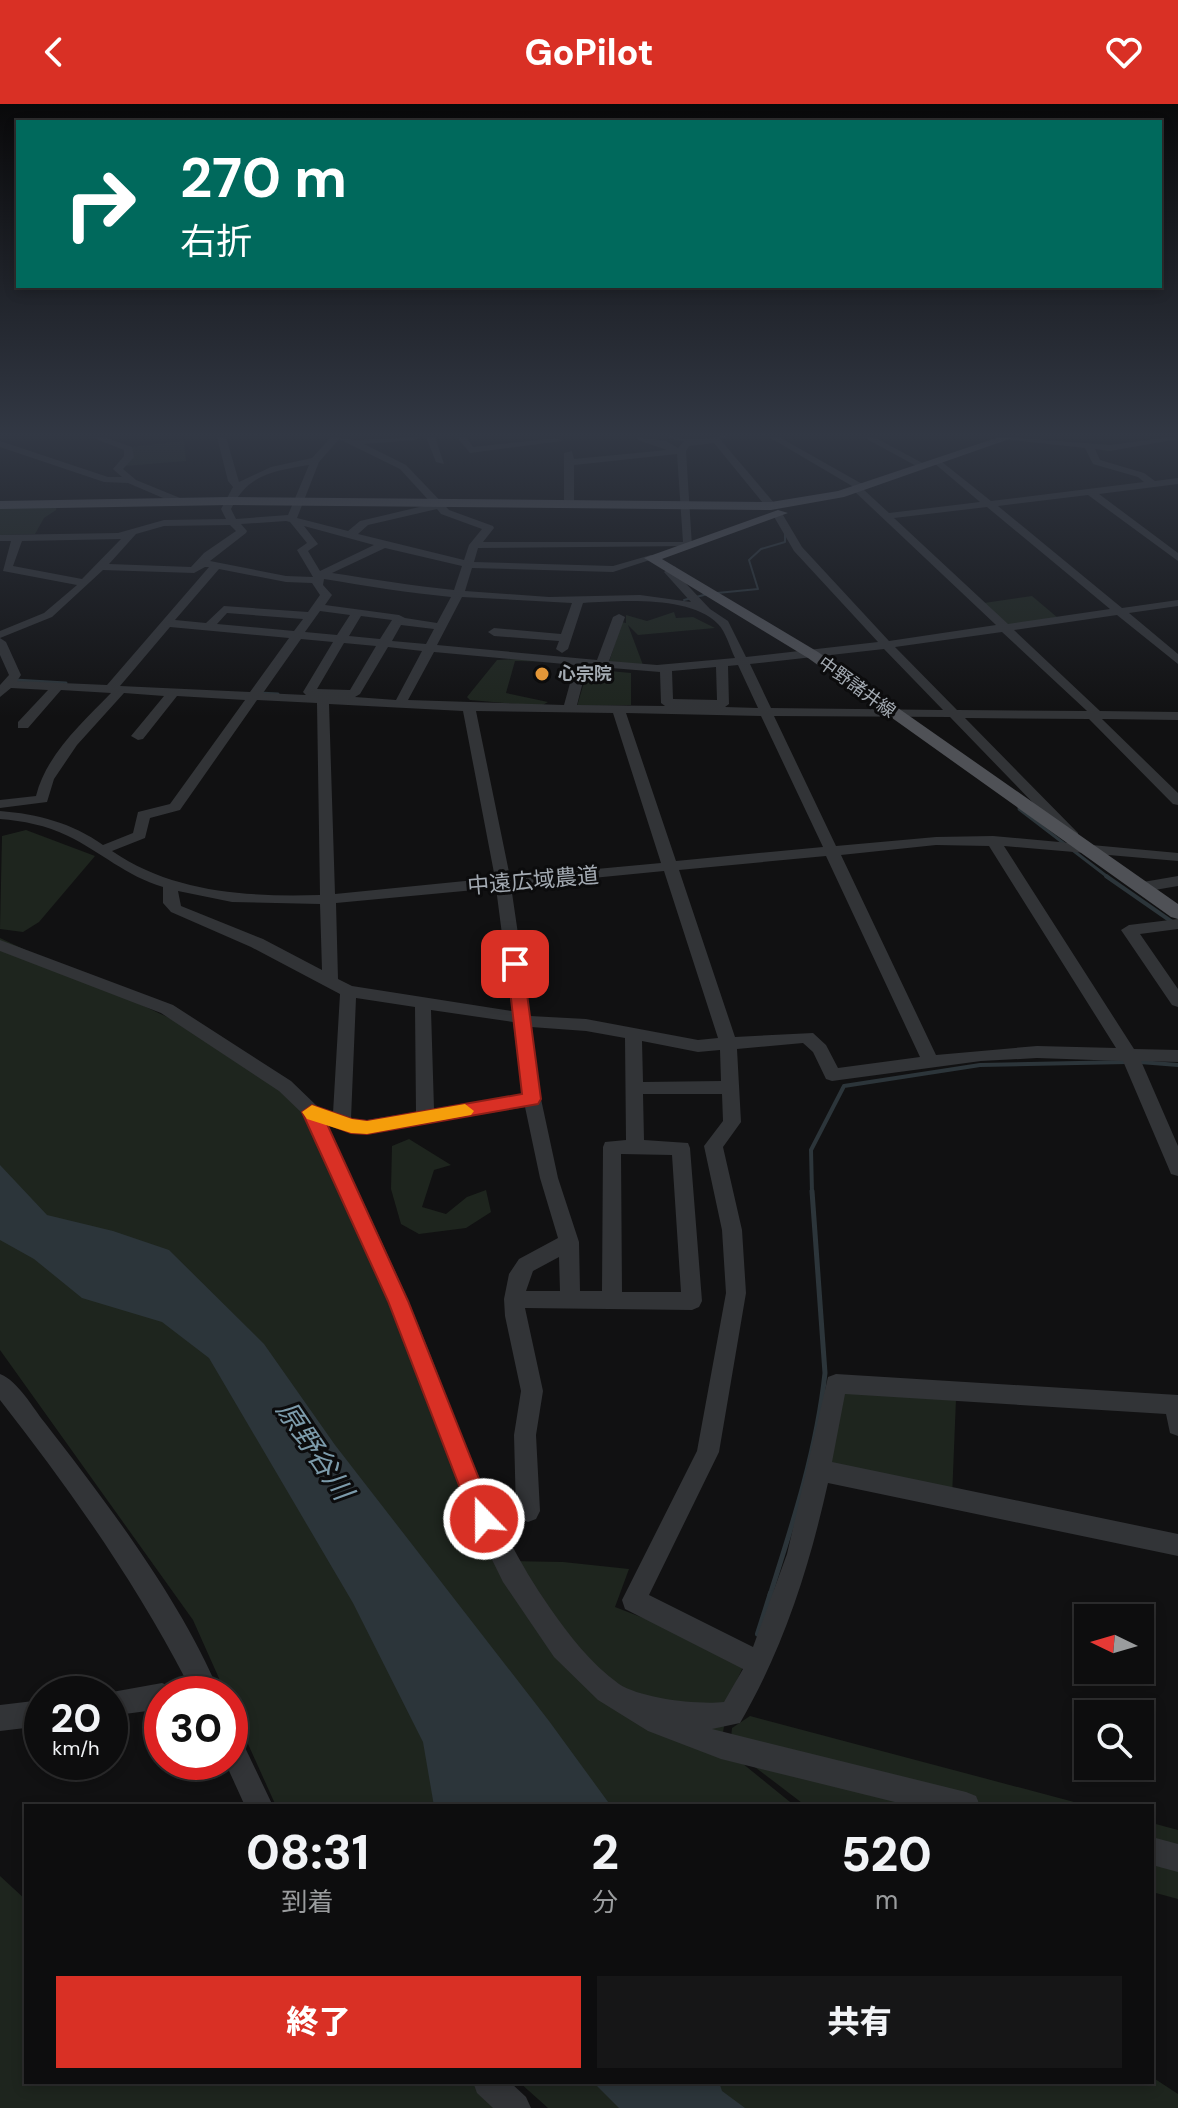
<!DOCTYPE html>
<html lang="ja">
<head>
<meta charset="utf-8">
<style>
  body { margin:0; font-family:"DM Sans","Noto Sans JP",sans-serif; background:#161617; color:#f1f3f6; height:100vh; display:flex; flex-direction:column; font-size:30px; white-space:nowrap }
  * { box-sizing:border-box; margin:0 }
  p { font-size:26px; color:#9a9c9e }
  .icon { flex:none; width:44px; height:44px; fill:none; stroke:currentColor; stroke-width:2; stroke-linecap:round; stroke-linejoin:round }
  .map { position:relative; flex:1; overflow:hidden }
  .panel { position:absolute; left:24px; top:1700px; width:1130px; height:280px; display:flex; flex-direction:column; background:#0d0d0e; border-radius:0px; box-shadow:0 4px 12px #0003,0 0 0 2px #2d2d2e }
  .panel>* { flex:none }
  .hud { position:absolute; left:16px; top:16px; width:1146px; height:168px; border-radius:0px; box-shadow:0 4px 12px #0003,0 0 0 2px #2d2d2e; background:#00695c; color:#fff; overflow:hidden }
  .needle { width:52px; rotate:275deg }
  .controls { position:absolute; left:1074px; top:1500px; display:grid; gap:16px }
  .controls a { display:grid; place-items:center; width:80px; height:80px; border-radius:0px; background:#0d0d0e; box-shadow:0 4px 12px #0003,0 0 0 2px #2d2d2e; font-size:40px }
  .speed { position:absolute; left:24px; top:1572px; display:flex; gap:16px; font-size:40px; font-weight:700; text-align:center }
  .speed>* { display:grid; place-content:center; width:104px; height:104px; border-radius:50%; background:#0d0d0e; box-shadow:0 4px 12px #0003,0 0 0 2px #2d2d2e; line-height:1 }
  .speed small { font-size:20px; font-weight:400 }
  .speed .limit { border:12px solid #d22; background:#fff; color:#111 }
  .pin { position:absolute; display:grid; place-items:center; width:68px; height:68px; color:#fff; margin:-34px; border-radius:16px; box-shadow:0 4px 12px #0006 }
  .me { position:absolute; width:88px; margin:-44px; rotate:338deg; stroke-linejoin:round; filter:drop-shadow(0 0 6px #0008) }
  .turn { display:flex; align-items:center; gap:28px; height:168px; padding:0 32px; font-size:36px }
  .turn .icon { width:104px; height:104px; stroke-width:2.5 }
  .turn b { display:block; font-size:56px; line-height:68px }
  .eta { display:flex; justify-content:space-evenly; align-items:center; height:136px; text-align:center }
  .eta b { font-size:48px; font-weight:800; line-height:56px }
  .action { display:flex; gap:16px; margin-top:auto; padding:16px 32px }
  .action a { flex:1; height:92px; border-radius:0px; background:#d93025; color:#fff; font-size:32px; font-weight:800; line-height:92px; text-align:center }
  .action a+a { background:#161617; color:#f1f3f6 }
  header { display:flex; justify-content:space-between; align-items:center; height:104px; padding:0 32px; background:#d93025; color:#fff; font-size:36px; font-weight:800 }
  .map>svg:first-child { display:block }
  .green { fill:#1e251e }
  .water { fill:#2c353a }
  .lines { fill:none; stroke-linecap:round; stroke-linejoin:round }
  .stream-far4 { stroke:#2c353a; stroke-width:2 }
  .stream-far3 { stroke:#2c353a; stroke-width:3 }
  .stream-far2 { stroke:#2c353a; stroke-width:4 }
  .stream-far1 { stroke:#2c353a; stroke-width:5 }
  .stream { stroke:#2c353a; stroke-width:6 }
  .minor { fill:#323437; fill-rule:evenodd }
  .major { fill:#4f5156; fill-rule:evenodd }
  .route { fill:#d93025; stroke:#8d1f18; stroke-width:2 }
  .slow { fill:#f59e0b }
  .poi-dot { fill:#e49738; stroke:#0c0c0d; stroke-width:3 }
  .labels { text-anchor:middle; stroke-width:6; stroke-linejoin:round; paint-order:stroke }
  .far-poi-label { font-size:18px; font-weight:bold; fill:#a3aab2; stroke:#0c0c0d; text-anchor:start }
  .far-street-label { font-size:18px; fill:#a3aab2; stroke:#0c0c0d }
  .street-label { font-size:22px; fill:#a3aab2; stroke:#0c0c0d }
  .near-water-label { font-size:28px; font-style:italic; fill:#7c9bab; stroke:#0c0c0d }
</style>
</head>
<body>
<header><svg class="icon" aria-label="back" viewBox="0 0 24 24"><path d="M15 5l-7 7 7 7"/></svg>GoPilot<svg class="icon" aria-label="heart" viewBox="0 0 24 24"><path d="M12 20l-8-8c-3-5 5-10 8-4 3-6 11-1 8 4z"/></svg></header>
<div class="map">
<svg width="1178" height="2004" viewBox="0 0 1178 2004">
  <rect width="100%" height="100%" fill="#111112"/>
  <g class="green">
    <polygon points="184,337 186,357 125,362 130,343"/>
    <polygon points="57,401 56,406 44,414 35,430 0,431 0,404"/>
    <polygon points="1032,492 1058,514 1007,521 984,499"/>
    <polygon points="674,508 676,514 693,513 715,524 638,531 628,521 643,561 609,558 622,518 626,519 626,511 647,517"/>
    <polygon points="516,555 562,558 515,557 506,589 548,598 541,602 470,596 467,593 497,556"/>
    <polygon points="588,565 631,569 631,601 577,602"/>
    <polygon points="26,726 95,752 39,818 23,828 0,825 2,732"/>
    <polygon points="0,834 220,938 315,1014 505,1457 563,1458 629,1465 615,1503 747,1554 728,1596 721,1642 795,1702 276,1702 230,1600 230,1590 226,1590 193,1516 0,1246"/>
    <polygon points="409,1035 451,1061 434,1066 422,1103 446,1110 467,1093 486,1086 491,1108 466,1124 419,1130 401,1120 391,1085 392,1042"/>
    <polygon points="842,1286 956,1295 952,1394 827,1368"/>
    <polygon points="750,1612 1089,1702 806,1702 730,1644 732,1624"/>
    <polygon points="1152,1719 1178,1726 1178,1795 1152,1788"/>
    <polygon points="0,1772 26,1796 26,1978 490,1978 521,2004 0,2004"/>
    <polygon points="1152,1973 1178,1990 1178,2004 548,2004 519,1978 1152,1978"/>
  </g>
  <g class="water">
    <polygon points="0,1061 47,1111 113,1127 169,1146 264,1240 335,1341 549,1617 611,1702 434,1702 423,1638 353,1499 209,1254 162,1218 82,1194 34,1155 0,1136"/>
    <polygon points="593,1978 719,1978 722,1987 745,2004 619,2004"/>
  </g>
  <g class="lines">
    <g class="stream-far4">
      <polyline points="670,333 687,337"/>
      <polyline points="712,335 725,333"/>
      <polyline points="717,489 758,485 749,456 761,445 785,438 785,430"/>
      <polyline points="684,496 708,490"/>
    </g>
    <g class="stream-far3">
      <polyline points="15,576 66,579"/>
      <polyline points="259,589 278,590"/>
      <polyline points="1019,705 1109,774"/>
    </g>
    <g class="stream-far2">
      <polyline points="1106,772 1178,822"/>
      <polyline points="1140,958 1178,961"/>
      <polyline points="812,1089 811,1046 844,982 980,961 1127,958"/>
    </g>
    <path class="stream-far1" d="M 770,1491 C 793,1419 817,1345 825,1269 L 812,1087"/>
    <polyline class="stream" points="758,1530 771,1489"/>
    <g class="minor">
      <polygon points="91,333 104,333 132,343 134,353 123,365 136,376 185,396 185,400 177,400 128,379 104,378 0,343 0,337 108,373 122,373 113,365 124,352 124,346"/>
      <path d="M 217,333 L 226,333 L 239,378 L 271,363 L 312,354 L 331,333 L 355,336 L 419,333 L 415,336 L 364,340 L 406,361 L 449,406 L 493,422 L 494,424 L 483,438 L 683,438 L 677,350 L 574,361 L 574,401 L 569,404 L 564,401 L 564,349 L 572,347 L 574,355 L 667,346 L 638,336 L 637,333 L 666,337 L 678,344 L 686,335 L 719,334 L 775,400 L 775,404 L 767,404 L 714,339 L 689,342 L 686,347 L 692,442 L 478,444 L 474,458 L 613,462 L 651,451 L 656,454 L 613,468 L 472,464 L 465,487 L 549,493 L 640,491 L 691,498 L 664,468 L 672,462 L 676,463 L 675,468 L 710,505 L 728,517 L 746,553 L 878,538 L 794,447 L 773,411 L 778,408 L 783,411 L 802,443 L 889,537 L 996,521 L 853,386 L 852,382 L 769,333 L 779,333 L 864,381 L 863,385 L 889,409 L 980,398 L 934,359 L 932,357 L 937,354 L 991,397 L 1144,378 L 1138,373 L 1093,360 L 1085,344 L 1011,336 L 1007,333 L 1110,341 L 1170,333 L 1178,335 L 1110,347 L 1095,345 L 1100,356 L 1144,369 L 1155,377 L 1178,374 L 1178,380 L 1099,390 L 1178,449 L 1178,457 L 1088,391 L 998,402 L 1122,504 L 1178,496 L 1178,502 L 1129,509 L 1178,550 L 1178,560 L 1117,511 L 1014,526 L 1100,607 L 1178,608 L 1178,616 L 1102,615 L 1178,689 L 1178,701 L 1173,700 L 1089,615 L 965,614 L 1078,729 L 1078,735 L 1068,735 L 950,613 L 774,612 L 836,742 L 936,733 L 993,732 L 1178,749 L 1178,757 L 1004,742 L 1134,945 L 1178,946 L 1178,958 L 1141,957 L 1178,1042 L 1178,1072 L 1171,1070 L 1169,1065 L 1123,957 L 1037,954 L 981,957 L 832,977 L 826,975 L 813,948 L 803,939 L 737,945 L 741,1018 L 723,1043 L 742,1126 L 746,1189 L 719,1348 L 649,1491 L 753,1543 L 787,1450 L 828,1273 L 836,1270 L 1178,1291 L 1178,1332 L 1170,1329 L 1166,1310 L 845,1290 L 832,1358 L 1178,1430 L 1178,1452 L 828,1379 C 809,1464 784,1543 740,1619 L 712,1625 L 966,1688 L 976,1692 L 980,1702 L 911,1702 L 721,1655 L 648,1627 L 598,1596 L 554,1553 L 503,1478 L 472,1415 L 388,1197 L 305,1012 L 279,987 L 161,909 L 0,847 L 0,836 L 173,901 L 291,977 L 318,1003 L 333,1009 L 340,890 L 251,843 L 171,808 L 163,799 L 163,783 C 126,772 101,748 68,732 C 46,721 23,717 0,715 L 0,707 C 38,710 72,719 103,741 L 133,729 L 138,708 L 170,700 L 245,596 L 177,592 L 143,635 L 138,636 L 131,632 L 164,592 L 124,589 L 77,641 L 54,675 L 47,698 L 0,704 L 0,696 L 36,692 C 46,651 82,619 111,589 L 61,586 L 28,624 L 18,624 L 18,618 L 48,586 L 11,584 L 0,593 L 0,581 L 9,571 L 0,551 L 0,527 L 44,509 L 77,481 L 3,467 L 11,437 L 0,437 L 0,431 L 118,429 L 164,416 L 226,415 L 221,405 L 233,383 L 228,377 ZM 339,335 L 400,365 L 432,400 L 360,417 L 348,427 L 297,414 L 319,358 ZM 309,361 L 288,411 L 236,415 L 231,405 C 248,370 273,367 309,361 ZM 987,403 L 1110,505 L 1008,520 L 894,414 ZM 437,405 L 441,410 L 482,425 L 469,441 L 464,456 L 358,430 L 368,421 ZM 286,417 L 290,418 L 307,439 L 297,446 L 313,473 L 286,472 L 210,457 L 246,429 L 247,427 L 241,420 ZM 230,421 L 236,427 L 204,449 L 191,463 L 109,460 L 136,430 L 164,422 ZM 304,422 L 374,441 L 320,467 L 308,447 L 318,440 ZM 121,435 L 82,475 L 13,462 L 22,437 ZM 385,444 L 462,462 L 454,486 C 413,482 373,475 332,469 ZM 205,463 L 209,463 L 107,581 L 17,577 L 21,571 L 6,538 L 0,534 L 52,513 L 103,466 L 194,469 ZM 219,465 L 286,478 L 312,479 L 320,491 L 308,508 L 224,502 L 206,519 L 175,516 ZM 324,475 C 366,482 410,489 451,493 L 437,519 L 405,514 L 399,511 L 325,501 L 332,491 L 323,481 ZM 462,493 L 572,499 L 561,530 L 494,524 L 488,528 L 494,532 L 559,537 L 556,545 L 562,549 L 568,545 L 583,499 C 620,497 690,491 718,520 C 726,528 730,544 735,554 L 657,561 L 609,557 L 625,513 L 619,510 L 613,513 L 597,556 L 437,541 ZM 320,507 L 350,511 L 337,531 L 305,528 ZM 227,509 L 303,515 L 294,527 L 217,520 ZM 361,512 L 392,516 L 380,535 L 349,532 ZM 401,521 L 434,525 L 426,540 L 392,537 ZM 170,523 L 289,534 L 250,588 L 120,582 ZM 1002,528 L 1087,607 L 957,606 L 895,543 ZM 301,535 L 333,538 L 303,588 L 306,591 L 263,589 ZM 344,539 L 376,542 L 350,586 L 317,585 ZM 388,543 L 422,547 L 396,596 L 355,593 L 360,590 ZM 884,545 L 943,606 L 771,604 L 750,560 ZM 434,548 L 575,561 L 564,601 L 408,596 ZM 738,561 L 758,604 L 725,603 L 729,600 L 728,562 ZM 587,562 L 660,568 L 661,599 L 665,602 L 577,601 ZM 716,563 L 717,596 L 673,595 L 672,567 ZM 257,596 L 317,599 L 320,791 C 249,793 173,789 112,747 L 145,734 L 150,714 L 180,706 ZM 329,600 L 463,607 L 495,774 L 335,790 ZM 476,607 L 613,609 L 661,759 L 510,773 ZM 626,609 L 761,612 L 823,743 L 676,757 ZM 936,741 L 989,742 L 1116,944 L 1037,942 L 936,951 L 841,751 ZM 826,752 L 920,953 L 838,964 L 826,941 L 813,929 L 735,933 L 679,766 ZM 664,767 L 718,934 L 698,936 L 586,915 L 530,912 L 511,782 ZM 496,784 L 512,907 L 352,882 L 338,875 L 336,799 ZM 178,787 L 232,798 L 320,800 L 322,866 L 263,835 L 181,802 ZM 356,894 L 415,903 L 416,1008 L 367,1016 L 351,1015 ZM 431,906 L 513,918 L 522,990 L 434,1005 ZM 531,923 L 586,927 L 625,934 L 626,1036 L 605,1038 L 603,1043 L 602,1187 L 580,1187 L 579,1138 L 558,1074 L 541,995 ZM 642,937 L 698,948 L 720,946 L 721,977 L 643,978 ZM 643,990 L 722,990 L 723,1017 L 704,1042 L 722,1126 L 726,1189 L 697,1347 L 622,1496 L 625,1505 L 743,1565 L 724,1598 C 696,1601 640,1594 619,1580 C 591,1560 569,1531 550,1504 C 484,1410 453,1301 408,1196 C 382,1137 354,1079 327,1020 L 351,1029 L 367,1030 L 525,1003 L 540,1074 L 558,1134 L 519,1155 L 509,1170 L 504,1195 L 505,1212 L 521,1287 L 514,1331 L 516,1407 L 520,1415 L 528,1418 L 536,1415 L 540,1407 L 536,1331 L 543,1287 L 525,1204 L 692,1206 L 699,1203 L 702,1197 L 690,1044 L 688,1039 L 644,1036 ZM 621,1050 L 672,1051 L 681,1188 L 622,1188 ZM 559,1153 L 560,1187 L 526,1187 L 533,1167 Z"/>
      <polygon points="426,333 435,333 444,360 436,358"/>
      <polygon points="457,333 466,333 473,343 557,334 562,337 470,349"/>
      <polygon points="863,333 874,333 928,362 920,364"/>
      <polygon points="1178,772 1178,782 1143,788 1135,783 1143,778"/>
      <polygon points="1178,815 1178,825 1140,830 1178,885 1178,903 1172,901 1121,826 1129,821"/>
      <path d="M 0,1270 C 18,1277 33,1304 45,1319 C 107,1399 181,1496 220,1590 L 162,1590 L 162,1605 L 110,1612 L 110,1590 L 101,1590 L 162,1579 L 169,1582 L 186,1576 C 134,1476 69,1384 0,1296 Z"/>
      <polygon points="42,1596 42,1622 0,1627 0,1601"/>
      <polygon points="230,1627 239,1631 273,1702 245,1702 225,1658 230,1658"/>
      <polygon points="1152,1733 1178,1740 1178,1768 1152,1761"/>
      <polygon points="473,1978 510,1978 526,1993 531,2004 493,2004 477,1989"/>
    </g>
    <g class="major">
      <polygon points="999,333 1015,333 844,393 771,406 230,401 0,405 0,397 230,393 771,398 838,387"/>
      <polygon points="778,406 788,409 662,455 818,548 1178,800 1178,815 1171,813 808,554 644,454"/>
    </g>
  </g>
  <linearGradient id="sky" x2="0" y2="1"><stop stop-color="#09090a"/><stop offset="0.54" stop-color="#323844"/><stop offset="1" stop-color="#323844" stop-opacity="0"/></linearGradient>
  <rect width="1178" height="613" fill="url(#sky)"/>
  <polygon class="route" points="515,854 523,860 541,995 538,1000 367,1030 351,1029 327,1020 408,1197 495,1415 492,1423 484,1426 475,1423 472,1415 388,1197 302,1008 312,1001 352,1015 367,1017 522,990 507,860"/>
  <polygon class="slow" points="465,1000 474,1007 471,1011 367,1030 351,1029 307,1015 302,1008 312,1001 352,1015 367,1017"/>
  <circle class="poi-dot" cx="542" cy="570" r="8"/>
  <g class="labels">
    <g class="far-poi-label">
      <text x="558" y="576">心宗院</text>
    </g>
    <g class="far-street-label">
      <text transform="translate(857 583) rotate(36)" y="6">中野諸井線</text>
    </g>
    <g class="street-label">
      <text transform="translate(533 776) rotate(-5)" y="8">中遠広域農道</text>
    </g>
    <g class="near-water-label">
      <text transform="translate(315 1346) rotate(56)" y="10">原野谷川</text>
    </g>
  </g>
</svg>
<div class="controls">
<a><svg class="needle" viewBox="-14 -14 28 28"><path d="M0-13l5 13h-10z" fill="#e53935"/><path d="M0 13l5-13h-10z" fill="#9a9c9e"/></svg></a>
<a><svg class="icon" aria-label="search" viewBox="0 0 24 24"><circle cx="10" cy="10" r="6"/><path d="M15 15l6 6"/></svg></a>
</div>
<div class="speed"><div>20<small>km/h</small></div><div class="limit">30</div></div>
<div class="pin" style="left:515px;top:860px;background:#d93025"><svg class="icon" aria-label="arrive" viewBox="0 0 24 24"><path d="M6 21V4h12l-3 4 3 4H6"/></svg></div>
<svg class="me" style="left:484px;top:1415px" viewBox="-20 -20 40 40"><circle r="17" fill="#d93025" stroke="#fff" stroke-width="3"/><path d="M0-11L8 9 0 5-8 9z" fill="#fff"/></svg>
<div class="hud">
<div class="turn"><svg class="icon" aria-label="right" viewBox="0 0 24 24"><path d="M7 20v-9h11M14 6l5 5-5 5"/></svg><div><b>270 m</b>右折</div></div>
</div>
<section class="panel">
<div class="eta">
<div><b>08:31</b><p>到着</p></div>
<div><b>2</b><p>分</p></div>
<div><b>520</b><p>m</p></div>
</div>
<div class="action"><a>終了</a><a>共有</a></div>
</section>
</div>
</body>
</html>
